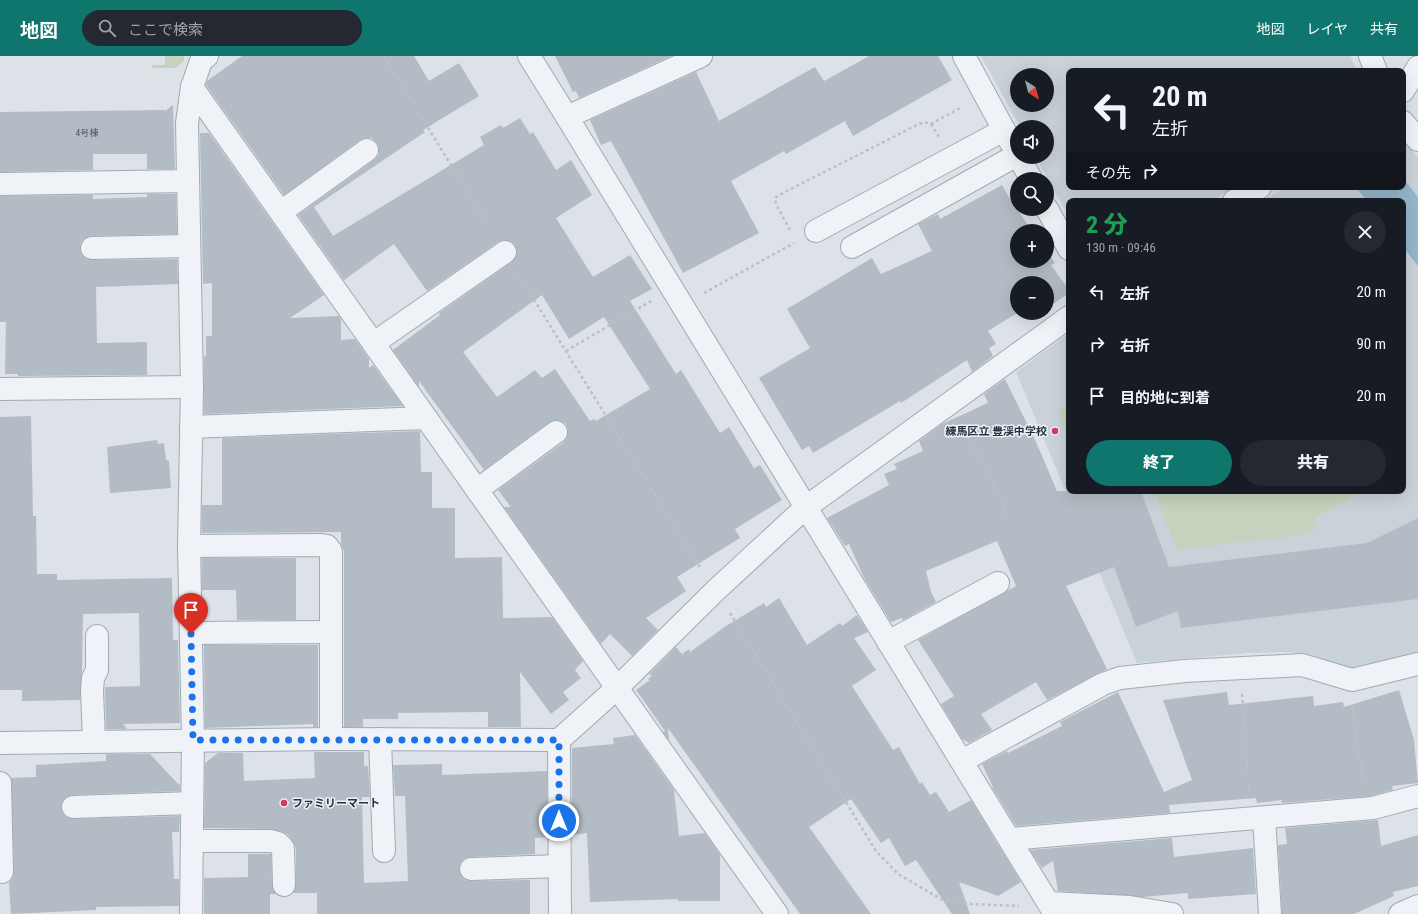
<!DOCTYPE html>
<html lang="ja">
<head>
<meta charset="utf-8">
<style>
  body { margin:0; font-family:"Roboto Condensed","Noto Sans JP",sans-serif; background:#242831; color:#f1f3f6; height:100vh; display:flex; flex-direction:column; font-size:15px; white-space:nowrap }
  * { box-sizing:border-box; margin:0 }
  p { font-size:13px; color:#9ea1a6 }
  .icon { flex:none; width:22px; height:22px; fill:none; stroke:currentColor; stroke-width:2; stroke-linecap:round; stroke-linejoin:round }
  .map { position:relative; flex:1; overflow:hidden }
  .panel { position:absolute; left:1066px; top:142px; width:340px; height:296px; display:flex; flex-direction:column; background:#171b24; border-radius:8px; box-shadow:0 4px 16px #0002 }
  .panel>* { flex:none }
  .top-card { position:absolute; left:1066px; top:12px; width:340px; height:122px; border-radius:8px; box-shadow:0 4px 16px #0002; background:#171b24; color:#f1f3f6; overflow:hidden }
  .needle { width:26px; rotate:144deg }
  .tools { position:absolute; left:1010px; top:12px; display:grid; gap:8px }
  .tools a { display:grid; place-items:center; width:44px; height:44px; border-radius:50%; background:#171b24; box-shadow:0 4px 16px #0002; font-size:20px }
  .pin { position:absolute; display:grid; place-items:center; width:34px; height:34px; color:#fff; margin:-41px -17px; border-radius:50% 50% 50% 0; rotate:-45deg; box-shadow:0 0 4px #0007 }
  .pin .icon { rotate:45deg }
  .me { position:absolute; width:44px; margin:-22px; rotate:0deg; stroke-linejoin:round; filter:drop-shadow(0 0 3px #0008) }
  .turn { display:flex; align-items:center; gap:14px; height:84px; padding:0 20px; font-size:18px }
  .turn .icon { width:52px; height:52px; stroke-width:2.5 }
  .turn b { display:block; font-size:28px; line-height:34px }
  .then { display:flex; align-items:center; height:38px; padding:0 20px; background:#0003; gap:8px; font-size:15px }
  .round { display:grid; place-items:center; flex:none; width:42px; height:42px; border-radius:21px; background:#242831 }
  .headline { display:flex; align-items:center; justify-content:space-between; height:68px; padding:0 20px }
  h1 { font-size:24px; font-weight:800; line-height:30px; color:#1e9e55 }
  .cta { display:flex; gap:8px; margin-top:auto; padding:8px 20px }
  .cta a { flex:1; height:46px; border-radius:24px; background:#0f766e; color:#fff; font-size:16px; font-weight:800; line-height:46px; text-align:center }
  .cta a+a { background:#242831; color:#f1f3f6 }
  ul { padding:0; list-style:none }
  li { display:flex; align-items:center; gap:12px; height:52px; padding:0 20px }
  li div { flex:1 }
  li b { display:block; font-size:15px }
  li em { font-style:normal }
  header { display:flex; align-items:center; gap:24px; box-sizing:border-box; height:56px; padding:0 20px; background:#0f766e; color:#fff }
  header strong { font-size:19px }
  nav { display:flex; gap:22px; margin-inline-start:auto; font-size:14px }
  .search { width:280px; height:36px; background:#242831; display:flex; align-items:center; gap:10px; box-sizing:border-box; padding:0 14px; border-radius:22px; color:#9ea1a6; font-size:15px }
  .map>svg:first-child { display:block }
  .built { fill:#cad2d9; fill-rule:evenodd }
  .green { fill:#c5d2bd }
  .water { fill:#94b6ca }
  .building { fill:#b3bcc4; fill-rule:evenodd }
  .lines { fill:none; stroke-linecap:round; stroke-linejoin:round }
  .minor-casing { stroke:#a1aab1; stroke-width:24 }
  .path { stroke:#bac0c6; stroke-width:2.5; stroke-dasharray:3 3; stroke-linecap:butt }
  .minor { stroke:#eff2f6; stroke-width:22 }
  .route { stroke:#1a73e8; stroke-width:7; stroke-dasharray:0 12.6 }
  .poi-dot { fill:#d63865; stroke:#ecf1f5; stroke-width:1.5 }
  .labels { text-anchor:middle; stroke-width:3; stroke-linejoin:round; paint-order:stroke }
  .number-label { font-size:9px; fill:#485460 }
  .poi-label { font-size:11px; font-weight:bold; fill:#25323f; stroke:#ecf1f5; text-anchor:end }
</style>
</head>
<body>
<header>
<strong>地図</strong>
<div class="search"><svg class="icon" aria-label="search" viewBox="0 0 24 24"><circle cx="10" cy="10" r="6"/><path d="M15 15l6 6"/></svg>ここで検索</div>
<nav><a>地図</a><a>レイヤ</a><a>共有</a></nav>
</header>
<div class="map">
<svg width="1418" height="858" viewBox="0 0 1418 858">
  <rect width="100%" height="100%" fill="#dce2e7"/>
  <g class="built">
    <path d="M 981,0 L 1350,0 L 1357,15 L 1069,15 L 1069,131 L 1235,131 L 1211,145 L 1069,145 L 1069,161 L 1036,101 L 1047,101 L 1047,71 L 1020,71 ZM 1017,19 L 1047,19 L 1047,49 L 1017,49 Z"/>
    <polygon points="1403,84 1418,101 1418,599 1358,615 1315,600 1290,596 1248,597 1137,607 1016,316 1069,277 1069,435 1403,435 1403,145 1261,145 1287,131 1403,131"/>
  </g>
  <g class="green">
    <polygon points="165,0 184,0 184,5 176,12 152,12 153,9 165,9"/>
    <polygon points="1069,349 1069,385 1057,355"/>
    <polygon points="1154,435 1362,435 1315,462 1317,473 1302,479 1177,494"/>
  </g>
  <polygon class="water" points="1403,122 1418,141 1418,210 1403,191 1403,145 1367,145 1356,131 1403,131"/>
  <g class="building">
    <path d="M 242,0 L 414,0 L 429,25 L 459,7 L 479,40 L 423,74 L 425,76 L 314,151 L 333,180 L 484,89 L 480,81 L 501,69 L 503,72 L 520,62 L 530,78 L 533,76 L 556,114 L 571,104 L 592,139 L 556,162 L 593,221 L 630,199 L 652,233 L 630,245 L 676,318 L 681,314 L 720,377 L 729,371 L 754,412 L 760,409 L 782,444 L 735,473 L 740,482 L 677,521 L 686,535 L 646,562 L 658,574 L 632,600 L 610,578 L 601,588 L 504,451 L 511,451 L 498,434 L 564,386 L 567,381 L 568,375 L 566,368 L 561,365 L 555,364 L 549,366 L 484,414 L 419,325 L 419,331 L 393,294 L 440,259 L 439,257 L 512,206 L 516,201 L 517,195 L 515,189 L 510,185 L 504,184 L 498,186 L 427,235 L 394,188 L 344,224 L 298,159 L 374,104 L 379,99 L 379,92 L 377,87 L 372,82 L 365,82 L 360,84 L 284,139 L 206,29 L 207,25 ZM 542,239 L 569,283 L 604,261 L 650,333 L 596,365 L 594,363 L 590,365 L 555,313 L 542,322 L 535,314 L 497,341 L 463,296 Z"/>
    <polygon points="555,0 671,0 579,42 576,35 573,36"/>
    <polygon points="869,0 938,0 952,24 853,80 845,65 786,98 784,95 731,125 759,177 683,217 611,85 601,89 590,64 696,16 719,65 815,11 824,25"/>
    <polygon points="173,49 175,113 147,113 147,98 93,98 93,114 0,116 0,56 165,54 165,55"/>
    <polygon points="200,77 209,77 324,239 290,262 339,260 341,264 341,284 355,283 369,303 369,312 373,309 403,350 204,358 204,300 206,300 206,280 212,280 212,227 203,228"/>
    <polygon points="1002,129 1010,143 1017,139 1017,153 1032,175 1017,175 1017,205 1047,205 1047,196 1055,207 1051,209 1069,234 1069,237 1047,252 1047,227 1017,227 1017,257 988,275 996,288 989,292 993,300 972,316 967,304 901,347 900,345 813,397 809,390 802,394 759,322 810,292 787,253 872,202 881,218 932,195 918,168 938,158 940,163"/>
    <polygon points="147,138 176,138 177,178 92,180 85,182 81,186 80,192 82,199 86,203 92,204 177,203 178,228 96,231 97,287 147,286 147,319 18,320 18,318 5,318 6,266 0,266 0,140 93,139 93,143 147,141"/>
    <polygon points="1005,323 1036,386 1057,435 1141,435 1169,511 1367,487 1418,462 1418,543 1181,572 1178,555 1136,571 1114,511 1066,530 1107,613 1047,644 1036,626 981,658 992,674 969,687 962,683 941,648 954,640 918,584 1016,530 997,485 926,515 931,536 936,546 903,564 902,562 891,566 864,522 849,488 845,490 827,462 889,429 884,418 897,413 894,408 923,395 919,385 942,368 988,347 984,338"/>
    <polygon points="31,360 33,460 36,460 37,518 57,518 57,524 172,522 173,584 178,584 180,667 123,668 127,673 106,673 105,631 140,630 139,557 83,558 82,615 80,644 22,645 22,634 0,634 0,361"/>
    <polygon points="420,375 421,416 432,416 432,452 455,452 455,502 502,501 503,562 552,561 583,605 575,614 581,622 563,636 569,644 551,658 520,616 521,671 488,671 488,656 398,657 398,663 363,663 363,671 344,671 344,495 341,488 341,476 202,477 202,449 222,449 222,382"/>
    <polygon points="157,384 158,388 164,387 166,404 169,405 171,432 110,437 107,391"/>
    <polygon points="202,502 296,502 296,564 237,564 236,534 202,534"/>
    <polygon points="779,542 807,589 840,567 842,570 857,559 868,576 854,582 876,614 852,630 893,694 899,691 920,728 922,726 930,739 936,736 949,756 971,744 1021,826 998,840 959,826 970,858 952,858 916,804 905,810 889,782 881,787 851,743 809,771 871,858 800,858 668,672 669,684 663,676 665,675 636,634 650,624 648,623 652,620 649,618 676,591 682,598 689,593 690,596 726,570 764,547 766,551"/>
    <polygon points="204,589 318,589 318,671 313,671 313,668 205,672"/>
    <polygon points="1399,634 1414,684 1418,727 1392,730 1393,734 1371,740 1282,747 1281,744 1257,747 1256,742 1169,749 1170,757 1016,770 992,731 993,731 982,708 1007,695 1008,697 1062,670 1060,666 1118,636 1164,736 1192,724 1163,644 1227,636 1229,649 1313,640 1314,650 1343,646 1344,651"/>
    <polygon points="635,679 674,734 679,780 705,777 720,799 720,845 678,845 678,843 590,846 587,777 572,779 572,692 614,688 613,682"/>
    <polygon points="314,696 364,696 364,710 368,710 370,741 362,741 364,827 408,825 405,740 395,740 393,709 442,708 442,719 547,715 547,781 535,782 535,798 470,801 464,803 460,807 459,813 461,820 465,824 471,825 530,824 530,858 317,858 317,837 293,837 296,829 296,792 292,784 287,778 271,773 204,772 205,707 218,697 243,697 244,725 315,722"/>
    <polygon points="106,698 150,698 179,729 180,727 180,735 72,739 66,741 62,745 61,752 62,757 67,762 73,763 180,760 179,776 172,776 174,823 179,823 179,850 96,851 96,854 11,858 9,826 13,822 14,816 11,722 36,721 36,709 106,705"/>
    <polygon points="1378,764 1381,790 1418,779 1418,830 1393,836 1394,840 1354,858 1282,858 1278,789 1287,788 1285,772"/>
    <polygon points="1172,782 1174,801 1253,792 1256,838 1188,843 1188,837 1143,841 1058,835 1053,805 1042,812 1030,794"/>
    <polygon points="248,798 271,798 272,829 276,838 270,838 270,858 204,858 204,822 248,821"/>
  </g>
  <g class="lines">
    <g class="minor-casing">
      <g id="minor">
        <polyline points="207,0 201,5 192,31 777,858"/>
        <polyline points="529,0 567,61"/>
        <polyline points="701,0 567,61 1055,858"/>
        <polyline points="964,0 1011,87"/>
        <polyline points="1370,0 1376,15"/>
        <polyline points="1403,35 1418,11"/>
        <polyline points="1403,66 1418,84"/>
        <polyline points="1019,101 1031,123"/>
        <polyline points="0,128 188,125"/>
        <polyline points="1234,145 1260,131"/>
        <polyline points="1047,153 1069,193"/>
        <polyline points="281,156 367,94"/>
        <polyline points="816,175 1004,74"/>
        <polyline points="852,191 1017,99"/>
        <polyline points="92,192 189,190"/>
        <polyline points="374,287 505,196"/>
        <polyline points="0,333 192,331"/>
        <polyline points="191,371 426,362"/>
        <polyline points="477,434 556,376"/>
        <polyline points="189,490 320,489 327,490 331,495 331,683"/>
        <polyline points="191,577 331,576"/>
        <polyline points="888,586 998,527"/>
        <polyline points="380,683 384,795"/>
        <polyline points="94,685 92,635 93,622 97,614 97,580"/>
        <polyline points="0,687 331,683 559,684"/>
        <polyline points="962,705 1103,628 1120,622 1185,615 1302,609 1352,624 1418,608"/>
        <polyline points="0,727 2,816"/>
        <polyline points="73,751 192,747"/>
        <polyline points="1264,762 1270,858"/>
        <polyline points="1010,783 1373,752 1418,740"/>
        <polyline points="192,785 271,785 278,787 283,792 284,829"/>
        <polyline points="471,813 560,810"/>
        <polyline points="1049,847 1130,851 1172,858"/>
        <polyline points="191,858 193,684 189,490 192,331 187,67 192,31"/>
        <polyline points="560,858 559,684 617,632 715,535 805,452 1069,261"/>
        <polyline points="1400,858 1418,850"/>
      </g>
    </g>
    <g class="path">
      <polyline points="384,0 491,174"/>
      <polyline points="931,68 939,81"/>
      <polyline points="790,174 776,148 775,142 779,139 917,69 924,66 931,68 962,51"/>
      <polyline points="518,218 701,513"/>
      <polyline points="704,237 794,187"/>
      <polyline points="566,295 651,245"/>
      <polyline points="962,370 993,428 1011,468"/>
      <polyline points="730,557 876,795 898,818 941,843 971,848 1019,850"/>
      <polyline points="1242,638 1249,737"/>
      <polyline points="1352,650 1363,728"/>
    </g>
    <use href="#minor" class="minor"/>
  </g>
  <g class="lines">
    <polyline class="route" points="191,578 193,684 559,684 559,765"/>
  </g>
  <g class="poi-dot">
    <circle cx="1055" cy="375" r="4"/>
    <circle cx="284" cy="747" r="4"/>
  </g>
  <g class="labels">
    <g class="number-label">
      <text x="87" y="80">4号棟</text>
    </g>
    <g class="poi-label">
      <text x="1047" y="379">練馬区立 豊渓中学校</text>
      <text x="292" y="751" text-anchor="start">ファミリーマート</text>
    </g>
  </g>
</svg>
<div class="tools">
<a><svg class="needle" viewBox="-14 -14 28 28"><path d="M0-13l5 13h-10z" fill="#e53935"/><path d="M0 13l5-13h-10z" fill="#9ea1a6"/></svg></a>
<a><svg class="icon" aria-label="sound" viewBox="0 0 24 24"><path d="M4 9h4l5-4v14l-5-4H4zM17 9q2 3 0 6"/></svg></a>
<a><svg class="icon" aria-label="search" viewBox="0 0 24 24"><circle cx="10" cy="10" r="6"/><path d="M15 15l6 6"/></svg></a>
<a>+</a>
<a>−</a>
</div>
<div class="pin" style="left:191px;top:578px;background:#d93025"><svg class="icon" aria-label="arrive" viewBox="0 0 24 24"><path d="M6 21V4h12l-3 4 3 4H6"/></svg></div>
<svg class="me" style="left:559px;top:765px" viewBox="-20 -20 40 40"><circle r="17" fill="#1a73e8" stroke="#fff" stroke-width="3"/><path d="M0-11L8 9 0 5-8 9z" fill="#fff"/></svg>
<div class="top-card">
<div class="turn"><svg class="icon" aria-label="left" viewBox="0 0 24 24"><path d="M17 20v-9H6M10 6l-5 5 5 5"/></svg><div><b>20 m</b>左折</div></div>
<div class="then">その先<svg class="icon" aria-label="right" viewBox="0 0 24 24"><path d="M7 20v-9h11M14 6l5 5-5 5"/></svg></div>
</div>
<section class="panel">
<div class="headline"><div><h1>2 分</h1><p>130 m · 09:46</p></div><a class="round"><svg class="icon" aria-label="close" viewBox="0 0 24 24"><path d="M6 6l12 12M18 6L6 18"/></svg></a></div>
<ul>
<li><svg class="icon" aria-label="left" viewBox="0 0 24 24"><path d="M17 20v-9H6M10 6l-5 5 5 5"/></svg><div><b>左折</b></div><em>20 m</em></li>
<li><svg class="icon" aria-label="right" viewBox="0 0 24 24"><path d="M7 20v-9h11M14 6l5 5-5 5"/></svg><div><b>右折</b></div><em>90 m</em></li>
<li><svg class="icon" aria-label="arrive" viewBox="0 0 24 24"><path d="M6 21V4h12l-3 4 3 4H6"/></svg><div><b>目的地に到着</b></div><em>20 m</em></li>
</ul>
<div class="cta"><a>終了</a><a>共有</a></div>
</section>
</div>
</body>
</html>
